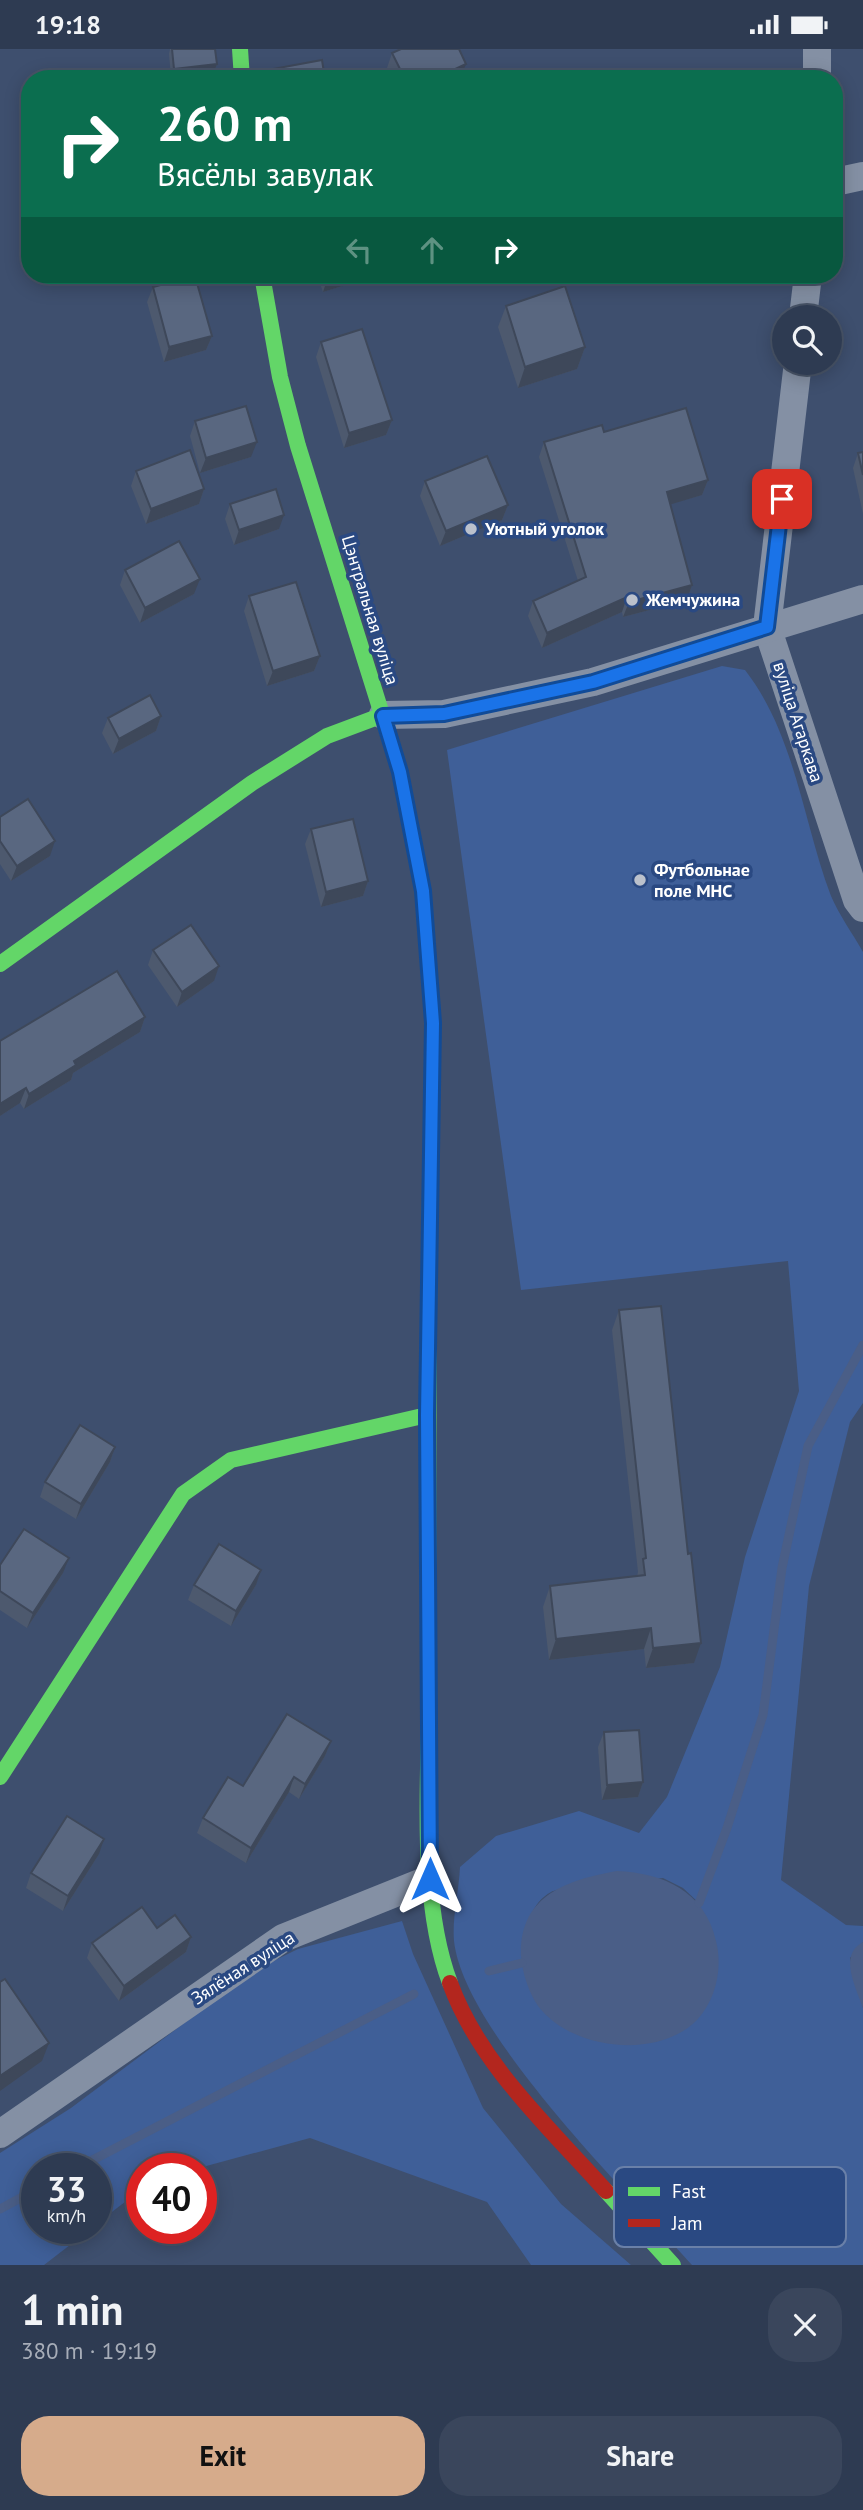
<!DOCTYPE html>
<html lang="en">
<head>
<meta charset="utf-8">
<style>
  body { margin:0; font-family:"PT Sans",sans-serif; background:#3a465c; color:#f1f3f6; height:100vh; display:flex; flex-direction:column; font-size:26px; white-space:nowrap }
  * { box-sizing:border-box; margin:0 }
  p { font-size:23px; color:#a7adb8 }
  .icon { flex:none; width:38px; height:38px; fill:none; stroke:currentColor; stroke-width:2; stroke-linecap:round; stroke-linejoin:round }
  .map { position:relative; height:2216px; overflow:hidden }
  .panel { display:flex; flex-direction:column; background:#2e3b52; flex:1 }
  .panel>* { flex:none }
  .top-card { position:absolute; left:21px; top:21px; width:822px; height:214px; border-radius:28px; box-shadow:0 4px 18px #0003,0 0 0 2px #495569; background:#0b6e4f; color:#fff; overflow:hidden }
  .fabs { position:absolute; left:772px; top:256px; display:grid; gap:14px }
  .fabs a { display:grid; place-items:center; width:70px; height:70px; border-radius:50%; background:#2e3b52; box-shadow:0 4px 18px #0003,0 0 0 2px #495569; font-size:35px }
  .speed { position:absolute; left:21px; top:2104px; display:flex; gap:14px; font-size:35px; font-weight:700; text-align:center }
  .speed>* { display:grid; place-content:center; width:91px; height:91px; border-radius:50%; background:#2e3b52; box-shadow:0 4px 18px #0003,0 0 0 2px #495569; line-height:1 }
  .speed small { font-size:18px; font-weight:400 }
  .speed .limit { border:10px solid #d22; background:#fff; color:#111 }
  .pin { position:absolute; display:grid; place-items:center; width:60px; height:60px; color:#fff; margin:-30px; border-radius:14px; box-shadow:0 4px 10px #0006 }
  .me { position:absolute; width:77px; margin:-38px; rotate:0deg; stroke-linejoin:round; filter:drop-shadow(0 0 5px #0008) }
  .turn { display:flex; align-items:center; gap:24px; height:147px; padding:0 21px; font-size:32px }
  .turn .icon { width:91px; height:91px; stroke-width:2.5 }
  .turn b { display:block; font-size:49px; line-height:60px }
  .lanes { display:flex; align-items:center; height:66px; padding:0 21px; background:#0003; justify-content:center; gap:35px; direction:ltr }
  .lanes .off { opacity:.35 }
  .round { display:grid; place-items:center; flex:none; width:74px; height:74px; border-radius:28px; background:#3a465c }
  .headline { display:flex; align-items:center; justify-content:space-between; height:119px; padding:0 21px }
  h1 { font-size:42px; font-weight:600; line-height:52px }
  .primary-button { display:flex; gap:14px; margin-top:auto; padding:14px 21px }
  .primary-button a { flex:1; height:80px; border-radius:28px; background:#d6ab8b; color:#111; font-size:28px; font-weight:600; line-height:80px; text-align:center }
  .primary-button a+a { background:#3a465c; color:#f1f3f6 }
  .status { display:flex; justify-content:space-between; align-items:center; height:49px; padding:0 35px; background:#2e3b52; direction:ltr }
  .status svg { height:19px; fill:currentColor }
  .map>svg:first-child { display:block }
  .green { fill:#3f5f98; fill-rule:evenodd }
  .water { fill:#4a5e87 }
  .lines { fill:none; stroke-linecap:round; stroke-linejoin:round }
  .stream { stroke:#4a5e87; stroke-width:9 }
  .street { stroke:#8490a4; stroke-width:28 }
  .fast { stroke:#63d668; stroke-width:16 }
  .jam { stroke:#b3261e; stroke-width:16 }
  .wall { fill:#4d596e }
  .shaded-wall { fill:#3e485a }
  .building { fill:#596780; stroke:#3e485a; stroke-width:2 }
  .route-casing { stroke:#114b97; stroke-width:18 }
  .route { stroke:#1a73e8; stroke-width:12 }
  .poi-dot { fill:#bbc1cc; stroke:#2a4982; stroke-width:2.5 }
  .labels { text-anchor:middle; stroke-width:7; stroke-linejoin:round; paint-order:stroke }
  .poi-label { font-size:18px; font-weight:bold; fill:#fff; stroke:#2a4982; text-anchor:start }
  .street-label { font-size:18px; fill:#fff; stroke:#2a4982 }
  .key { fill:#2a4982; stroke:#6a80a8; stroke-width:2 }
  .key-label { font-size:19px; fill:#fff }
</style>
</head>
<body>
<div class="status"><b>19:18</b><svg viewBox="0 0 49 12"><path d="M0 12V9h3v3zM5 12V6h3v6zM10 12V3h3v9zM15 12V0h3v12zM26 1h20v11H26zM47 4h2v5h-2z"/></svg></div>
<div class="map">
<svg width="863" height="2216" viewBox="0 0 863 2216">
  <rect width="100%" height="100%" fill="#3e4f6e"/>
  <g class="green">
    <path d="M 722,617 L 745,621 C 795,685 803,773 831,847 C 839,866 853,885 863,903 L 863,1354 L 850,1373 L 809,1537 L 781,1831 L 846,1876 L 863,1877 L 863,1893 L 850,1909 L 863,1959 L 863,2216 L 692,2216 C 629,2145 464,1983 454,1892 C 452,1869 459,1841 460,1818 L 496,1787 L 579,1762 L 639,1784 L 667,1748 L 720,1618 L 745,1508 L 799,1342 L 788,1212 L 521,1241 L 447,701 ZM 663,1829 L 683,1839 L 699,1854 L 585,1987 C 567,1980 548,1971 537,1954 C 519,1926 517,1861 551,1843 C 565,1836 642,1831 663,1829 Z"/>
    <polygon points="402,1872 413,1905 483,2059 561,2155 631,2216 531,2216 487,2153 310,2089 199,2119 142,2119 142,2140 96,2175 96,2119 37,2119 37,2179 92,2179 44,2216 0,2216 0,2104 71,2059 255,1921 298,1900"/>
  </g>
  <g class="water">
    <path d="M 617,1822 C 663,1824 705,1842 716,1892 C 723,1919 716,1950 697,1971 C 658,2011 571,2001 538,1957 C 529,1944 522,1923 521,1907 C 519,1847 566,1831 617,1822 Z"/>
    <path d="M 863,1893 L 863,1959 C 856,1938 838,1906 863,1893 Z"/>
  </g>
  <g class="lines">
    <g class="stream">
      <polyline points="699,1854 727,1779 763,1666 782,1519 808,1397 863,1296"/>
      <polyline points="489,1922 522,1914"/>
      <polyline points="77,2119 414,1945"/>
      <polyline points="0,2160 37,2140"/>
    </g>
    <g class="street">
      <polyline points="817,0 817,30"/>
      <polyline points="835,133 863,127"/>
      <polyline points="803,268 808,226"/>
      <polyline points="798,313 767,578 857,851 863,859"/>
      <polyline points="383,666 444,665 593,633 863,550"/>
      <polyline points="0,2085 283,1889 430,1830"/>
    </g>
    <g class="fast">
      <polyline points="240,0 242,30"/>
      <polyline points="262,226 280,328 298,397 400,723 423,843 428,904"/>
      <polyline points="0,915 252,734 327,687 383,666"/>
      <path d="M 430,1149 C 428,1317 428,1486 429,1654 C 429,1742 419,1851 450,1934"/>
      <polyline points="0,1728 183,1445 231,1411 427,1366"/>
      <polyline points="606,2142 673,2216"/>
    </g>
    <g class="jam">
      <polyline points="428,904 433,974 430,1149"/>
      <path d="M 450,1934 C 480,2016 549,2078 606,2142"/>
    </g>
  </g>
  <g class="wall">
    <polygon points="170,0 215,0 217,15 214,23 171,28 169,5"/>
    <polygon points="392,4 460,30 392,30 387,19"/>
    <polygon points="273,20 325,30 270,30"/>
    <polygon points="317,226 372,226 371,228 323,243"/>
    <polygon points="153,238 212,287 206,301 164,313 147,253"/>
    <polygon points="506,257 585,298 577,320 518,339 498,278"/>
    <polygon points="321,293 392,371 386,386 344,399 316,308"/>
    <polygon points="195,372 251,408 200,424 190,387"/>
    <polygon points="604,383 708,431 702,446 670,455 692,536 687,551 623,568 622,563 542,599 528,567 533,552 578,532 539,408 544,393"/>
    <polygon points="863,403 863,465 853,419 858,404"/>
    <polygon points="136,422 204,440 199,455 146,475 131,437"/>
    <polygon points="425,432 508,456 502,471 440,497 420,447"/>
    <polygon points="230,455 279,480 234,496 225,470"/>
    <polygon points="125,521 194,545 140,574 120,536"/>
    <polygon points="249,547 320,607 314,622 267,637 244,562"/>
    <polygon points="161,667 156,682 113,705 102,684 108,669"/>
    <polygon points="0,768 50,807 11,832 0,815"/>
    <polygon points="311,780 368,832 363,847 321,858 305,795"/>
    <polygon points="153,901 214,932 177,958 148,916"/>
    <polygon points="145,968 140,983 73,1024 71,1031 24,1060 20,1054 0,1067 0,992"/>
    <polygon points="619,1261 694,1614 646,1619 644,1600 549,1611 543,1558 550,1537 637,1527 638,1523 612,1281"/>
    <polygon points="115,1398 110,1413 76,1470 40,1448 45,1433"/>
    <polygon points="0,1516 63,1524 27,1579 0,1561"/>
    <polygon points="194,1536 256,1536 231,1577 188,1551"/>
    <polygon points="604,1683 643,1733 638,1748 602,1751 598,1698"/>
    <polygon points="331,1692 325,1707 299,1750 289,1743 246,1814 197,1784 203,1769 243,1737"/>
    <polygon points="99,1805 63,1862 26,1839 31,1824"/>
    <polygon points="157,1879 191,1888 186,1903 119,1952 87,1909 92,1894"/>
  </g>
  <g class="shaded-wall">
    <polygon points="217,15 214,23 171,28 174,20"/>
    <polygon points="466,15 460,30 434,30"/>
    <polygon points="335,226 372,226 371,228 323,243 328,228"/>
    <polygon points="212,287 206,301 164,313 169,298"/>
    <polygon points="585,298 577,320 518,339 525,318"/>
    <polygon points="392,371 386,386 344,399 349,384"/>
    <polygon points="257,393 251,408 200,424 206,409"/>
    <polygon points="708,431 702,446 662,458 667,443"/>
    <polygon points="204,440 199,455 146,475 151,460"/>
    <polygon points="508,456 502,471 440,497 446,482"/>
    <polygon points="284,466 279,480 234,496 239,481"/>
    <polygon points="200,530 194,545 140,574 145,559"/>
    <polygon points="692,536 687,551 623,568 629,553"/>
    <polygon points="627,548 622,563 542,599 547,584"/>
    <polygon points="320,607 314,622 267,637 273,622"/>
    <polygon points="161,667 156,682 113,705 119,690"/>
    <polygon points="55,792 50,807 11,832 17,817"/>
    <polygon points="368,832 363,847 321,858 326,843"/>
    <polygon points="219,917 214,932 177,958 182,943"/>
    <polygon points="145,968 140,983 73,1024 71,1031 24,1060 29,1045 74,1012"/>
    <polygon points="26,1039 20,1054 0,1067 0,1055"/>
    <polygon points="115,1398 110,1413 76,1470 81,1455"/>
    <polygon points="69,1509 63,1524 27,1579 33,1564"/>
    <polygon points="261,1521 256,1536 231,1577 236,1562"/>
    <polygon points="651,1579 644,1600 549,1611 556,1590"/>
    <polygon points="701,1594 694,1614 646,1619 653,1599"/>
    <polygon points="331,1692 325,1707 299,1750 305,1735"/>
    <polygon points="294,1728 289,1743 246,1814 251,1799"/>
    <polygon points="643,1733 638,1748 602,1751 607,1736"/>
    <polygon points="104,1790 99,1805 63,1862 68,1847"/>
    <polygon points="191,1888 186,1903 119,1952 124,1937"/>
    <polygon points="49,1994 42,2012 0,2042 0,2027"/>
  </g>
  <g class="building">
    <polygon points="172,0 215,0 217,15 174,20"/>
    <polygon points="401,0 459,0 466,15 434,30 405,30 392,4"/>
    <polygon points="322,11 325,30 275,30 273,20"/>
    <polygon points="195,227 212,287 169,298 153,238"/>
    <polygon points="565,237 585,298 525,318 506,257"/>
    <polygon points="362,280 392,371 349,384 321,293"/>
    <polygon points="246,357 257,393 206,409 195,372"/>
    <polygon points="686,359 708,431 667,443 692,536 629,553 627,548 547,584 533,552 586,528 544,393 602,376 604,383"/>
    <polygon points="190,401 204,440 151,460 136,422"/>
    <polygon points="863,403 863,426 858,404"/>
    <polygon points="487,407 508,456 446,482 425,432"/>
    <polygon points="276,440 284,466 239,481 230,455"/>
    <polygon points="179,492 200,530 145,559 125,521"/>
    <polygon points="296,533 320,607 273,622 249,547"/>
    <polygon points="150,646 161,667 119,690 108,669"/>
    <polygon points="28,750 55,792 17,817 0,792 0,768"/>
    <polygon points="353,770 368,832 326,843 311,780"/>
    <polygon points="191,876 219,917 182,943 153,901"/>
    <polygon points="117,922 145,968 74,1012 76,1016 29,1045 26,1039 0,1055 0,992"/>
    <polygon points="661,1257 688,1505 691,1504 701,1594 653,1599 651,1579 556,1590 550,1537 645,1526 643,1510 646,1509 619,1261"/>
    <polygon points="80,1376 115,1398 81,1455 45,1433"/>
    <polygon points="24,1480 69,1509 33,1564 0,1542 0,1516"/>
    <polygon points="219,1495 261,1521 236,1562 194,1536"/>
    <polygon points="287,1665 331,1692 305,1735 294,1728 251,1799 203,1769 228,1728 243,1737"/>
    <polygon points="639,1681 643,1733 607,1736 604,1683"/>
    <polygon points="67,1767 104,1790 68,1847 31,1824"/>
    <polygon points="142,1858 157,1879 175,1866 191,1888 124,1937 92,1894"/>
    <polygon points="5,1930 49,1994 0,2027 0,1933"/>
  </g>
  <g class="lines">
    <g class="route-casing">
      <polyline id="route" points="430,1830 427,1366 433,974 423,842 400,723 383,667 444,665 593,633 767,578 782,450"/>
    </g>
    <use href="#route" class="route"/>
  </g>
  <g class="poi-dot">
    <circle cx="471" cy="480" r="7"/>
    <circle cx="632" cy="551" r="7"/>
    <circle cx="640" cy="831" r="7"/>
  </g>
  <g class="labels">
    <g class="poi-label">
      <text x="485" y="486">Уютный уголок</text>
      <text x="646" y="557">Жемчужина</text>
      <text x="654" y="827">Футбольнае<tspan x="654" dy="21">поле МНС</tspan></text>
    </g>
    <g class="street-label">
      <text transform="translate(370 561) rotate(73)" y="6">Цэнтральная вуліца</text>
      <text transform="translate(798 673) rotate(72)" y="6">вуліца Агаркава</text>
      <text transform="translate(243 1919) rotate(-33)" y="6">Зялёная вуліца</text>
    </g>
  </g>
  <rect x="614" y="2118" width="232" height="80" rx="10" class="key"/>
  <rect x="628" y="2138" width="32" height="9" fill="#63d668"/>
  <rect x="628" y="2170" width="32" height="8" fill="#b3261e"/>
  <g class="key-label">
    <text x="672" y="2149">Fast</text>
    <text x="672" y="2181">Jam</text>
  </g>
</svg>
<div class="fabs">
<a><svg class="icon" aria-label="search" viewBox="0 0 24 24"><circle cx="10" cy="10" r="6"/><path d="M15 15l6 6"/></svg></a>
</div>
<div class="speed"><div>33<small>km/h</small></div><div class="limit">40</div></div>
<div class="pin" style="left:782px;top:450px;background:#d93025"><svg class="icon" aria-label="arrive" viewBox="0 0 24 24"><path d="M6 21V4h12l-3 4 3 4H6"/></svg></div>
<svg class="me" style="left:430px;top:1830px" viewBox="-20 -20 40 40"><path d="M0-17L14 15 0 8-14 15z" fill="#1a73e8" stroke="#fff" stroke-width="4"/></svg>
<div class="top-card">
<div class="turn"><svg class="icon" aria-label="right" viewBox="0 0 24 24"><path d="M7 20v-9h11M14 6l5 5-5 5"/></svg><div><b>260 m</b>Вясёлы завулак</div></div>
<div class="lanes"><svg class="icon off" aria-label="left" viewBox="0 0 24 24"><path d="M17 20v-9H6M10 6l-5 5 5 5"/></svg><svg class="icon off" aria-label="ahead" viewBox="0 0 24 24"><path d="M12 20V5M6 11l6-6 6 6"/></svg><svg class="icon" aria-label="right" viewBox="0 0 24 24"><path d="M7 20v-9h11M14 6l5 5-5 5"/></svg></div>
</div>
</div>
<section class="panel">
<div class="headline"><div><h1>1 min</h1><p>380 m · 19:19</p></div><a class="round"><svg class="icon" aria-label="close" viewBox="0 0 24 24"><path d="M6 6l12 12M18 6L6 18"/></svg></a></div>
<div class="primary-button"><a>Exit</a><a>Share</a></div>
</section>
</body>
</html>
